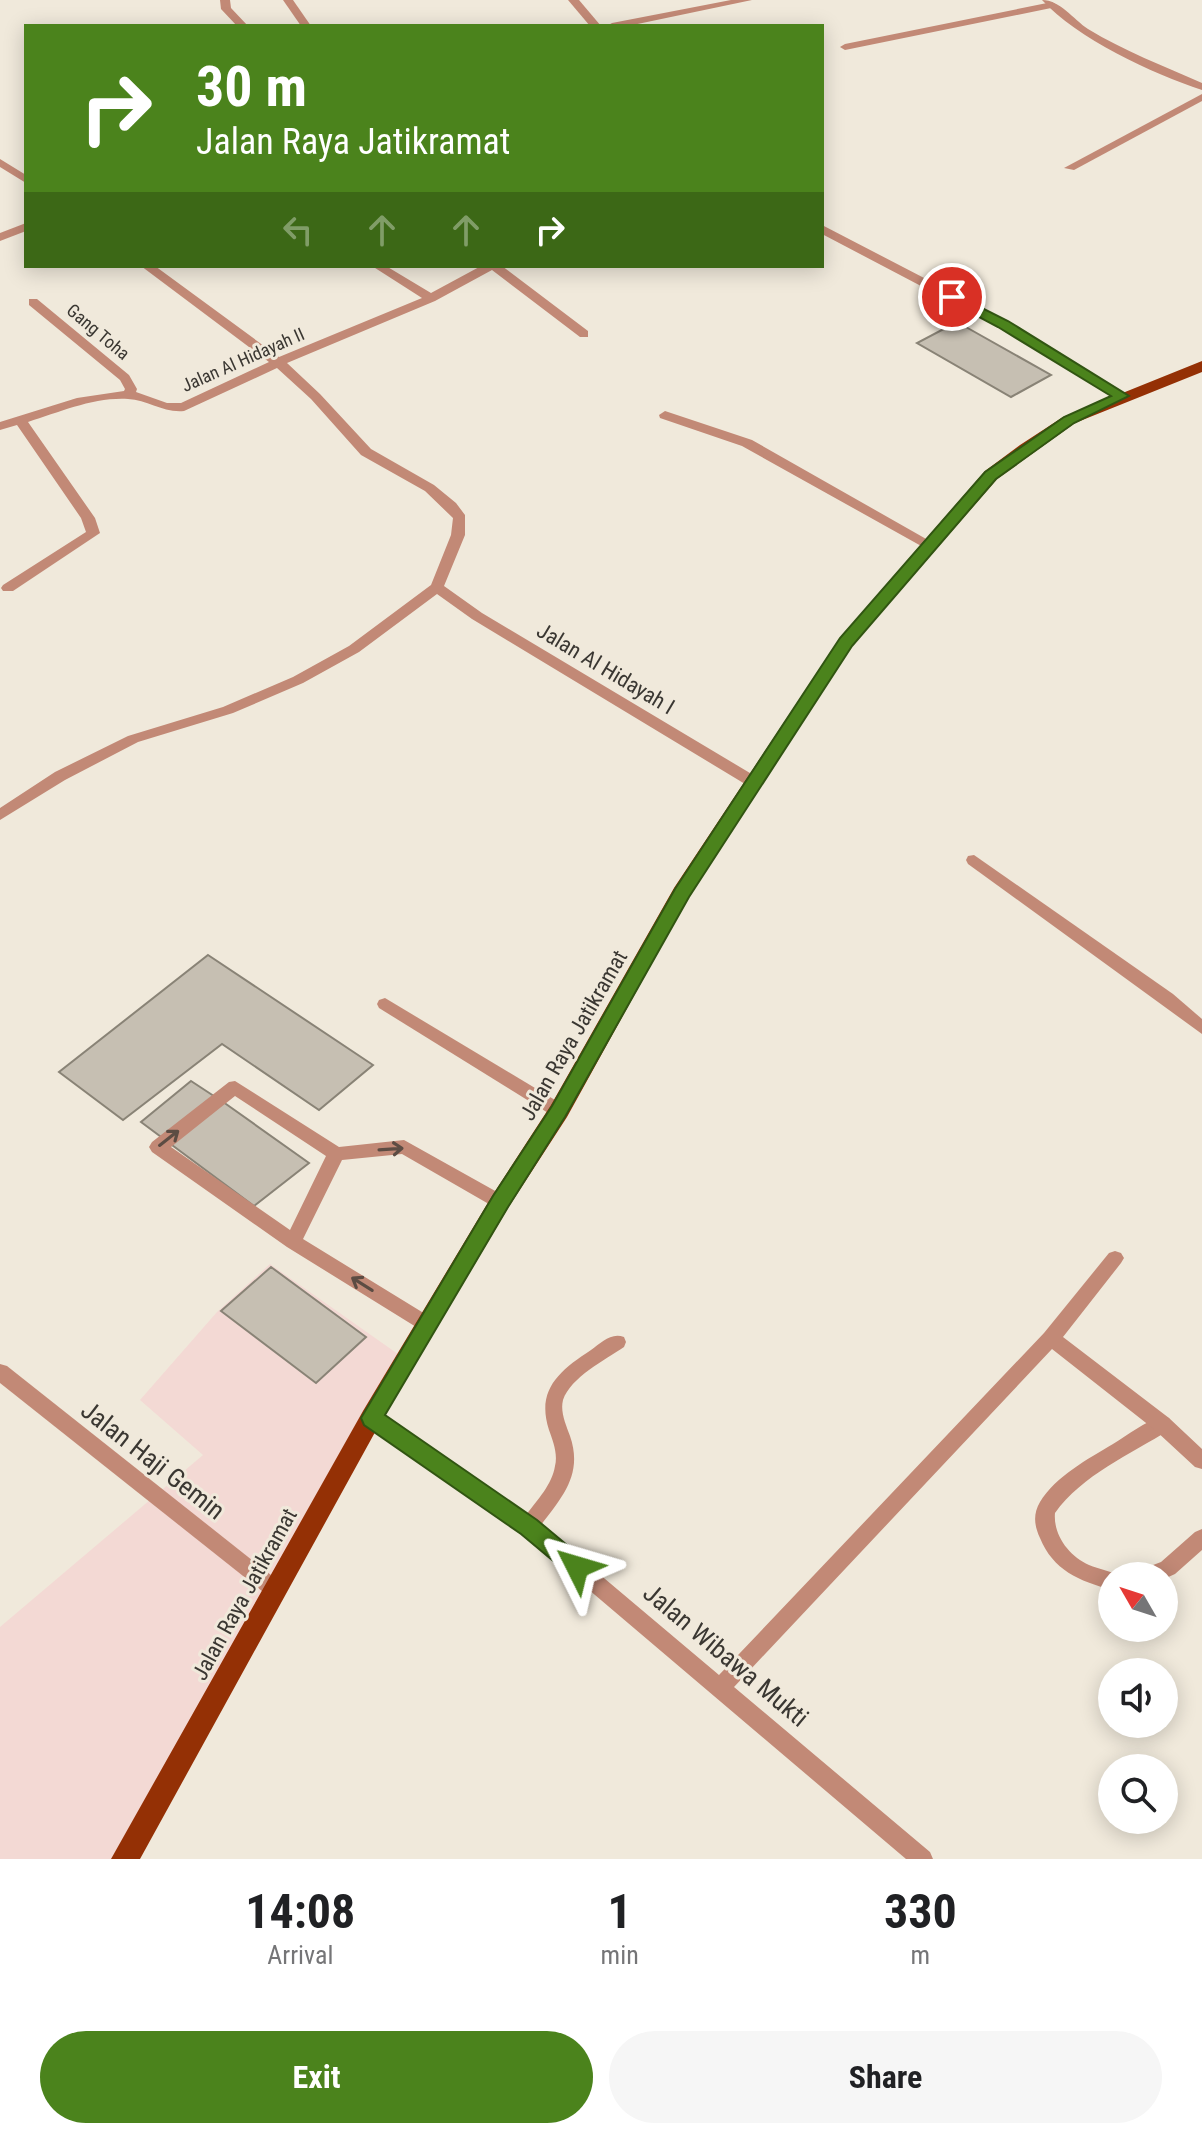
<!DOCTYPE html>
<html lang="en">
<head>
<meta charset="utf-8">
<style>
  body { margin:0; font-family:"Roboto Condensed",sans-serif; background:#f6f6f6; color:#202124; height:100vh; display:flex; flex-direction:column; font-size:30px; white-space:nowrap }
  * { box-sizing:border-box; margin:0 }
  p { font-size:26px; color:#757577 }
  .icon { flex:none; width:44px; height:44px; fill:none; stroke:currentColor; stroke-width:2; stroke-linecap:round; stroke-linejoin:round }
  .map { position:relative; height:1859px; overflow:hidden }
  .panel { display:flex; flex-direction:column; background:#fff; flex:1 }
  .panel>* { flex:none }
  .guide { position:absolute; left:24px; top:24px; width:800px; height:244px; border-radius:0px; box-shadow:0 4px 20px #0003; background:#4b831c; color:#fff; overflow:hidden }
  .needle { width:52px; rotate:309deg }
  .tools { position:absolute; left:1098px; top:1562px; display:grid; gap:16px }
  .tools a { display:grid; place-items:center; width:80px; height:80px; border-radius:50%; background:#fff; box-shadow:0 4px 20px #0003; font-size:40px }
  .pin { position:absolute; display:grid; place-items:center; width:68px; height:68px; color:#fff; margin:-34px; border:4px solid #fff; border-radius:50%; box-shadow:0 2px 8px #0007 }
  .me { position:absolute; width:88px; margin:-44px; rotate:310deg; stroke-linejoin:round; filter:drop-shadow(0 0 6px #0008) }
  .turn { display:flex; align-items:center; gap:28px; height:168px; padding:0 40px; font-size:36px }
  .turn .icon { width:104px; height:104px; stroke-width:2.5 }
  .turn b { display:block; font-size:56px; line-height:68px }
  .lanes { display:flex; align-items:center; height:76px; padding:0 40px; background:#0003; justify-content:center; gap:40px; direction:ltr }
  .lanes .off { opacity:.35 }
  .eta { display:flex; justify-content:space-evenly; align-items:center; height:136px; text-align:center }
  .eta b { font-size:48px; font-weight:700; line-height:56px }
  .button { display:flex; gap:16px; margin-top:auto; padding:16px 40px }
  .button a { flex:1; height:92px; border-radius:48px; background:#4b831c; color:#fff; font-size:32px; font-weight:700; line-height:92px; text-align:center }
  .button a+a { background:#f6f6f6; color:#202124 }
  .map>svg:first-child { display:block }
  .commercial { fill:#f3d9d4 }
  .building { fill:#c6bfb2; stroke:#898376; stroke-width:2 }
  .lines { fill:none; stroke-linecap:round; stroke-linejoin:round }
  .service { fill:#c28976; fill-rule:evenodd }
  .minor { fill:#c28976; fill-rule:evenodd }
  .tertiary { fill:#c28976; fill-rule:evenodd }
  .primary { fill:#943005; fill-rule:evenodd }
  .oneway { stroke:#5c4c43 }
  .route { fill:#4b831c; stroke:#315512; stroke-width:2 }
  .labels { text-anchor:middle; stroke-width:6; stroke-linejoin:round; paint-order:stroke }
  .far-street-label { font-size:18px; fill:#3a3732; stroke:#f0e9db }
  .street-label { font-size:22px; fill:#3a3732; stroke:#f0e9db }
  .near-street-label { font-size:26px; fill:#3a3732; stroke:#f0e9db }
</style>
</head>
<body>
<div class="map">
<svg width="1202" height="1859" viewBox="0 0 1202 1859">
  <rect width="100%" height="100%" fill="#f0e9db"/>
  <polygon class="commercial" points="270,1264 405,1359 131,1859 0,1859 0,1627 203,1455 140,1400 217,1312"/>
  <g class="building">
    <polygon points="957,322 1051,375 1011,397 917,343"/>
    <polygon points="208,955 373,1065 319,1110 222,1044 123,1120 59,1072"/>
    <polygon points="191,1081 226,1104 309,1163 254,1206 141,1122"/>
    <polygon points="271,1267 366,1337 316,1383 221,1311"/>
  </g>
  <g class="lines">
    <g class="service">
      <polygon points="1052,2 1057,5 1056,7 845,50 840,47 845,44"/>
      <polygon points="1202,94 1202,101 1074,170 1064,168"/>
      <polygon points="665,411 752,440 935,544 928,548 923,547 742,446 660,418 659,415"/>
      <polygon points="385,998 565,1106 568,1111 565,1116 553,1116 379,1008 377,1004 379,1000"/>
      <path d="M 235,1081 L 339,1147 L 404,1140 L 506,1197 L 509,1202 L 506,1207 L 500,1209 L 494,1207 L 402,1154 L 342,1160 L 303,1239 L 435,1320 L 437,1325 L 435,1330 L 428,1333 L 421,1330 L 287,1247 L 152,1152 L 149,1147 L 152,1142 L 229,1082 ZM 235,1096 L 326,1156 L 290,1230 L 171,1147 Z"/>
      <path d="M 1162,1416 L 1169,1418 L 1172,1424 L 1169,1430 C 1131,1454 1082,1475 1055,1513 C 1053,1535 1069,1556 1089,1565 C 1099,1569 1111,1571 1120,1576 L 1112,1576 L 1112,1590 C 1079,1581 1053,1570 1040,1538 C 1034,1525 1033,1514 1040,1502 C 1056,1476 1088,1459 1113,1444 C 1129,1434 1145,1422 1162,1416 Z"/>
      <polygon points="1202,1529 1202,1550 1175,1574 1164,1579 1164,1576 1137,1576 1140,1570 1161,1562 1195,1532"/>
    </g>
    <g class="minor">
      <polygon points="220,0 230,0 231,8 248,26 237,26 221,9"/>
      <polygon points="283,0 293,0 311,26 301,26"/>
      <polygon points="568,0 579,0 601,26 590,26"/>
      <polygon points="731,0 752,0 628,26 607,26 612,23"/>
      <polygon points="0,159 26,175 26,183 0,167"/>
      <polygon points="26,223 26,231 0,241 0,233"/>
      <polygon points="822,225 1007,321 1128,396 1127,399 1117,399 999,327 822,234"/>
      <path d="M 141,266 L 155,266 L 279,357 L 422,298 L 372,266 L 386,266 L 431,293 L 481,266 L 502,266 L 588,331 L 588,337 L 580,337 L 492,270 L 435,301 L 287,363 L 320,394 L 371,449 L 434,485 L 456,503 L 465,515 L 465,535 L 444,586 L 482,613 L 760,779 L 763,783 L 760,787 L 750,787 L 472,619 L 437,594 L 359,652 L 303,683 L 233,713 L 138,742 L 65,780 L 0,820 L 0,808 L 55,772 L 128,736 L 223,707 L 293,677 L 349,646 L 431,585 L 451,535 L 453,518 L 425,491 L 361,455 L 311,399 L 277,368 L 184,411 C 163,413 148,400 128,399 C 94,397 60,412 28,422 L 95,518 L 100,533 L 13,591 L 3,591 L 1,588 L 3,585 L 86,532 L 81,518 L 17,425 L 0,430 L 0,422 L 77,398 L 124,391 L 125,389 L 120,380 L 29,305 L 29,299 L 37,299 L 129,375 L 137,389 L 136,392 L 167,403 L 181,403 L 269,362 Z"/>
      <polygon points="974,855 1173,994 1202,1019 1202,1034 968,864 966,860 968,856"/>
      <path d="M 1115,1251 L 1121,1253 L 1124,1258 L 1121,1263 L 1063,1337 L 1169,1418 L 1202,1449 L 1202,1469 L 1195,1467 L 1155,1430 L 1052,1349 L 734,1687 L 930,1852 L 933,1859 L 906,1859 L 522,1533 L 364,1424 L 362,1418 L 364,1412 L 371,1410 L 378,1412 L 527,1514 C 537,1500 552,1485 555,1466 C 558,1454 553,1441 549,1430 C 536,1390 559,1371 591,1350 C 601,1343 611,1332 624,1337 L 626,1342 L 624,1347 C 605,1360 571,1377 563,1400 C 560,1412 566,1425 570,1436 C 583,1474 563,1496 541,1525 L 719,1675 L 1044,1333 L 1109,1253 Z"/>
      <polygon points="0,1364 7,1366 281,1583 284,1589 281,1595 274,1598 267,1595 0,1383"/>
    </g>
    <path class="tertiary" d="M 1042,0 C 1060,0 1073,19 1088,29 C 1124,51 1164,66 1202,83 L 1202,90 C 1153,74 1076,38 1042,0 Z"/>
    <polygon class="primary" points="1202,361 1202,372 1075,423 997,479 852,646 689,896 567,1117 508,1208 379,1425 140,1859 111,1859 363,1411 492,1196 551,1105 674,888 840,638 985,471 1020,445 1063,417"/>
  </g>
  <defs><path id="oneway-shaft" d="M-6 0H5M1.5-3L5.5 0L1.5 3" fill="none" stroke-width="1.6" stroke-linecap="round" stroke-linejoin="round" transform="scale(2)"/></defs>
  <g class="oneway">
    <use href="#oneway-shaft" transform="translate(169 1138) rotate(-38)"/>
    <use href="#oneway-shaft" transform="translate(391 1149) rotate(-4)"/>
    <use href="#oneway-shaft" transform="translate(362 1284) rotate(-148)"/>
  </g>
  <polygon class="route" points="952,293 1008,321 1129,396 1074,423 996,479 852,646 689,897 565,1117 508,1207 385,1415 537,1520 585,1560 588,1567 585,1574 577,1577 569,1574 521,1534 364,1425 361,1418 493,1196 552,1106 675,889 840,638 985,472 1064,417 1111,396 998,327 947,300 947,294"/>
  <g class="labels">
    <g class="far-street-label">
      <text transform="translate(98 332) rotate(40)" y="6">Gang Toha</text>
      <text transform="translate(243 360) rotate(-24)" y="6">Jalan Al Hidayah II</text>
    </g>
    <g class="street-label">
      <text transform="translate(606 668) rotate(31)" y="8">Jalan Al Hidayah I</text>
      <text transform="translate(573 1035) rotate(-60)" y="8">Jalan Raya Jatikramat</text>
      <text transform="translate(244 1594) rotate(-61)" y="8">Jalan Raya Jatikramat</text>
    </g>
    <g class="near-street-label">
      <text transform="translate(153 1460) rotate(38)" y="9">Jalan Haji Gemin</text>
      <text transform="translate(726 1655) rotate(40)" y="9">Jalan Wibawa Mukti</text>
    </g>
  </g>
</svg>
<div class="tools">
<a><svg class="needle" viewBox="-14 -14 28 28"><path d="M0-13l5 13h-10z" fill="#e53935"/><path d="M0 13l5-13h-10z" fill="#757577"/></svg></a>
<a><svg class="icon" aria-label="sound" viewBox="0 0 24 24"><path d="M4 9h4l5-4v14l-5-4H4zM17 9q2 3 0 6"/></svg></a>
<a><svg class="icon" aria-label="search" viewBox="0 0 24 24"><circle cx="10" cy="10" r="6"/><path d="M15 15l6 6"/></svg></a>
</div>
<div class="pin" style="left:952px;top:297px;background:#d93025"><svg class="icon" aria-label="arrive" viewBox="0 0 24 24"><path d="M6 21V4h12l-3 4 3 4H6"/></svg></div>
<svg class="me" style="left:577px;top:1567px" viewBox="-20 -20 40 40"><path d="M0-17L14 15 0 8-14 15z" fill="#4b831c" stroke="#fff" stroke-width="4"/></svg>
<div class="guide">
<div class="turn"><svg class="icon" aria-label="right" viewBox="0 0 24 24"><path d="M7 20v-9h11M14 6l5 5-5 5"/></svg><div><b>30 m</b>Jalan Raya Jatikramat</div></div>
<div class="lanes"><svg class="icon off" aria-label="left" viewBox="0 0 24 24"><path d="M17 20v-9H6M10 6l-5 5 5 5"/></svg><svg class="icon off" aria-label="ahead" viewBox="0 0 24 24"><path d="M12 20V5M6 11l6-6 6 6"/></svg><svg class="icon off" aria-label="ahead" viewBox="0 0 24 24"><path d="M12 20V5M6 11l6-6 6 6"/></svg><svg class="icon" aria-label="right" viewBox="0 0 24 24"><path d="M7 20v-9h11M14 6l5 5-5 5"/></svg></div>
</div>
</div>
<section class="panel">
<div class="eta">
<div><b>14:08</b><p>Arrival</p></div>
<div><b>1</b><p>min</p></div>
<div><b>330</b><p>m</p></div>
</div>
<div class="button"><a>Exit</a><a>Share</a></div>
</section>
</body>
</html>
